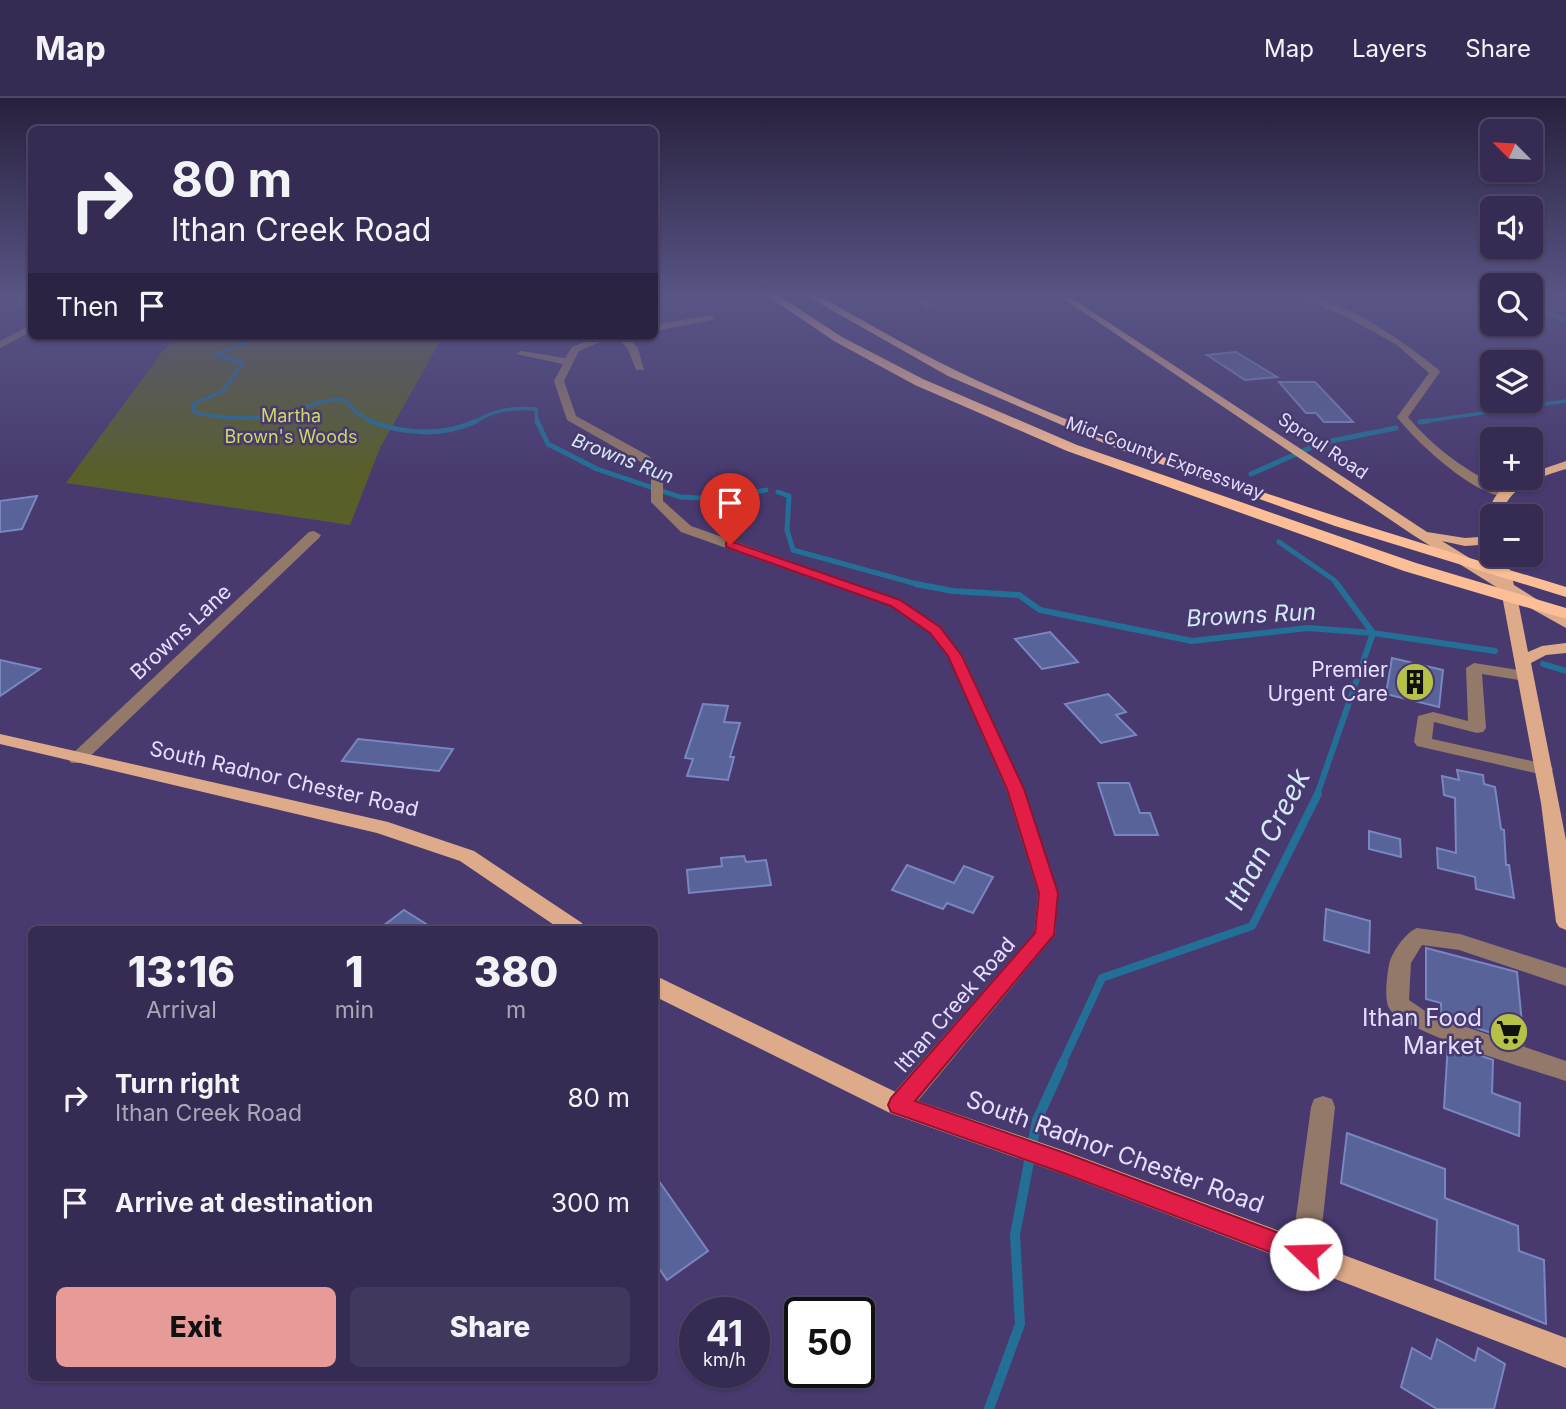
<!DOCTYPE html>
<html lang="en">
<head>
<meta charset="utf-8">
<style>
  body { margin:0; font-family:Inter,sans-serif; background:#41385d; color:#f1f3f6; height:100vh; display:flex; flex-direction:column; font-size:26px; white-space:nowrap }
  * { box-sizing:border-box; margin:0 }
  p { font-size:23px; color:#aaa7b8 }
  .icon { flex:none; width:38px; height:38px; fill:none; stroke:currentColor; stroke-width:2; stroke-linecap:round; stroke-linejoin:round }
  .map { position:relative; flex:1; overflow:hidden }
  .sheet { position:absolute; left:28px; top:828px; width:630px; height:455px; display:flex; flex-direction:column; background:#362c53; border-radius:10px; box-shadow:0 2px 5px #0004,0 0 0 2px #50486a }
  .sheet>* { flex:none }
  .banner { position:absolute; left:28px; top:28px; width:630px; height:214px; border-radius:10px; box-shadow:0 2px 5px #0004,0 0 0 2px #50486a; background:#362c53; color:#f1f3f6; overflow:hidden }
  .needle { width:46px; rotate:294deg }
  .tools { position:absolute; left:1480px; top:21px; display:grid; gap:14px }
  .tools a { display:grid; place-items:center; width:63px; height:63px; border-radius:10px; background:#362c53; box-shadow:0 2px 5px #0004,0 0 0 2px #50486a; font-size:35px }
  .speed { position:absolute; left:679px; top:1199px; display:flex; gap:14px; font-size:35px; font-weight:700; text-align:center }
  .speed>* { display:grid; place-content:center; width:91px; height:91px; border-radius:50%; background:#362c53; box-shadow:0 2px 5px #0004,0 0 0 2px #50486a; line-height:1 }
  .speed small { font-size:18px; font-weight:400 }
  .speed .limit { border:4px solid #111; border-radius:10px; background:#fff; color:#111 }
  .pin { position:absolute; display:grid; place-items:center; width:60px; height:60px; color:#fff; margin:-72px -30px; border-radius:50% 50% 50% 0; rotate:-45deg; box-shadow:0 0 7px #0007 }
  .pin .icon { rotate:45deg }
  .me { position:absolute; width:77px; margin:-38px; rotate:291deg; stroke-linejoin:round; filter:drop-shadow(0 0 5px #0008) }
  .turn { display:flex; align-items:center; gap:24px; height:147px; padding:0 28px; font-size:32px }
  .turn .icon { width:91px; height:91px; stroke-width:2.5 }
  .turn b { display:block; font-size:49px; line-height:60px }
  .then { display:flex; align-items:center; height:66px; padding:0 28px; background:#0003; gap:14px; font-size:26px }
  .eta { display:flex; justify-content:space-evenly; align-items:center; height:119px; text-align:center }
  .eta b { font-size:42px; font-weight:800; line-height:49px }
  .button { display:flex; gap:14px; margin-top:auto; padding:14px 28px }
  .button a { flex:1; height:80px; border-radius:10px; background:#e69b98; color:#111; font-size:28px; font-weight:800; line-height:80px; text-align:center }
  .button a+a { background:#41385d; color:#f1f3f6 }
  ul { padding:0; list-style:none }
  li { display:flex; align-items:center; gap:21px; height:105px; padding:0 28px }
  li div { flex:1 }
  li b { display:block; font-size:26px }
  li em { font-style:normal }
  header { display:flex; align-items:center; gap:42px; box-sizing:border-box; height:98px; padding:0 35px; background:#362c53; border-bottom:2px solid #50486a }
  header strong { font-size:33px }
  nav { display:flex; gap:38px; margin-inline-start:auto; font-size:24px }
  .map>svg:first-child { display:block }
  .green { fill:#595f28 }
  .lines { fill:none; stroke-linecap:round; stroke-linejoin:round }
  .stream-far4 { stroke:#236f95; stroke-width:3.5 }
  .stream-far3 { stroke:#236f95; stroke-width:5 }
  .stream-far2 { stroke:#236f95; stroke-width:6 }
  .stream-far1 { stroke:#236f95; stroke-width:8 }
  .stream { stroke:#236f95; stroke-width:10 }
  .building { fill:#586399; stroke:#7a86c0; stroke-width:2 }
  .minor { fill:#927969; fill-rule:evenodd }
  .major { fill:#ddab8a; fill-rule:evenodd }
  .highway { fill:#fbbe96; fill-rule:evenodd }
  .route { fill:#e11d48; stroke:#92132f; stroke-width:2 }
  .labels { text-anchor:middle; stroke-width:5; stroke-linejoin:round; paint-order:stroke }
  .far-park-label { font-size:18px; fill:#ceda60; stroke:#483a6f }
  .far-street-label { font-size:18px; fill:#e4defe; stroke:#483a6f }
  .far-water-label { font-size:19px; font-style:italic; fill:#d2e8f5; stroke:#483a6f }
  .street-label { font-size:21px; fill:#e4defe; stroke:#483a6f }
  .poi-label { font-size:21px; fill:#e4defe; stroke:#483a6f; text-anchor:end }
  .water-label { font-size:23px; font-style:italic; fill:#d2e8f5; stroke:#483a6f }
  .near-poi-label { font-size:24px; fill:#e4defe; stroke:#483a6f; text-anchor:end }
  .near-street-label { font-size:24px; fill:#e4defe; stroke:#483a6f }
  .near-water-label { font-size:28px; font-style:italic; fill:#d2e8f5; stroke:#483a6f }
</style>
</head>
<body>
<header>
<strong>Map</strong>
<nav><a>Map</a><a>Layers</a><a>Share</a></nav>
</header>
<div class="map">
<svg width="1566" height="1311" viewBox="0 0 1566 1311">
  <rect width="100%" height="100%" fill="#483a6f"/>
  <polygon class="green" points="177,238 443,238 380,350 350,427 66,385 162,254"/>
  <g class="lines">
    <g class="stream-far4">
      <polyline points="1531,207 1566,223"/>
      <path d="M 249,238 L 250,242 L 246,244 L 215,257 L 243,265 L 223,293 L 193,306 L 194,314 C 225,322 261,322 292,313 C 310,308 325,300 345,302 L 357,315 L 374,325"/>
      <polyline points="1420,324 1566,303"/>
      <path d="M 473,325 C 493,312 512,309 536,311 L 537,325"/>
    </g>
    <g class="stream-far3">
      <path d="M 370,323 C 403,336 443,339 476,323"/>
      <polyline points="537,323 548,346 597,371 680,399 721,401 766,392"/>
      <polyline points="1420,324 1428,323"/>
      <polyline points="1251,376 1321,345 1396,330"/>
      <polyline points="778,394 789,398 787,432 793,452 924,488"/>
      <polyline points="1279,444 1334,482 1338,488"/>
    </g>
    <g class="stream-far2">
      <polyline points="916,486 953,493 1019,497 1040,512 1192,543 1308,530 1373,535 1495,553"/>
      <polyline points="1337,486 1373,535"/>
      <polyline points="1543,566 1566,573"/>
      <polyline points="1317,697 1373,535"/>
    </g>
    <polyline class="stream-far1" points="1062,966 1102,880 1252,828 1318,696"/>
    <polyline class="stream" points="989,1311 1020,1226 1015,1137 1037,1022 1063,965"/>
  </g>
  <g class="building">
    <polygon points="1236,254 1277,279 1245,282 1207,257"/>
    <polygon points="1279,284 1315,284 1353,324 1324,324 1316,315 1306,315"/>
    <polygon points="37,398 22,431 0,434 0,403"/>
    <polygon points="1050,534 1078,564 1042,571 1015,541"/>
    <polygon points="1392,560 1443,572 1439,609 1386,596"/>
    <polygon points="0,562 40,571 0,598"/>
    <polygon points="1108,596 1126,614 1116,617 1136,637 1101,645 1065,606"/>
    <polygon points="703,606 728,608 724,624 740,625 730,659 734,659 728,682 687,678 693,661 685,660"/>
    <polygon points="358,641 453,651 439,673 342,663"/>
    <polygon points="1457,672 1483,677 1484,686 1495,689 1501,731 1504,732 1506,767 1509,767 1514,800 1476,791 1475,779 1438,770 1437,750 1456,755 1455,700 1444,697 1442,678 1459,682"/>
    <polygon points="1098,685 1129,685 1140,715 1150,715 1158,737 1115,737"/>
    <polygon points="1369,733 1400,741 1401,759 1369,751"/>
    <polygon points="744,758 746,764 766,762 771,787 689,795 687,772 722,768 721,760"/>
    <polygon points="907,767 954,785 964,768 993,779 973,815 947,805 943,811 892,792"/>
    <polygon points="1326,811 1370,823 1369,855 1324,842"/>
    <polygon points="404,812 434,831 379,831"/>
    <polygon points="1426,850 1517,874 1524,946 1441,918 1441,905 1426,901"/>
    <polygon points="1448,946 1493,962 1492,995 1520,1005 1519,1038 1444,1010"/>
    <polygon points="1347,1035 1445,1071 1445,1100 1518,1128 1519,1153 1544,1162 1546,1226 1435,1181 1437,1122 1341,1085"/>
    <polygon points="654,1076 708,1153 667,1182 654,1163"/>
    <polygon points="1437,1241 1475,1263 1478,1250 1505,1266 1494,1311 1437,1311 1401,1289 1412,1250 1431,1261"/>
  </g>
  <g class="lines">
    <g class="minor">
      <polygon points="12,197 20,197 25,208 19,208"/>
      <polygon points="912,197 921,197 932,208 925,210"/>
      <path d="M 1292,197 C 1336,194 1405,245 1439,272 L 1440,274 L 1408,319 C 1435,351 1469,376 1508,392 L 1508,398 C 1478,402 1414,342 1397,319 L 1429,275 L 1397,247 L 1343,217 Z"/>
      <polygon points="709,217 714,220 712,222 654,233 654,227"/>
      <polygon points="32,226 32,233 0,250 0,243"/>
      <polygon points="600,238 614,238 579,253 564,283 576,318 649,358 663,375 663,403 691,428 900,502 940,529 963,558 1024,691 1058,795 1055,837 908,1015 899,1018 890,1015 887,1007 890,999 1034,835 1038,795 1006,691 948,559 930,535 890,508 681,434 651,404 651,375 641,364 567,322 554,283 563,266 516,256 521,253 565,260 572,249"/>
      <polygon points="616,238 626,238 638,250 644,272 636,272 628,251"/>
      <polygon points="314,433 321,437 319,440 83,665 71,665 68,661 71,657 309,434"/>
      <polygon points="1474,565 1525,573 1533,578 1525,583 1482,576 1486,630 1483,634 1477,635 1434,624 1432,641 1550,667 1553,671 1550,675 1544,677 1417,648 1414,644 1418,618 1433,614 1468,623 1466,570"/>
      <path d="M 1417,830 L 1460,836 L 1566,870 L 1566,888 L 1459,852 L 1422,847 L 1411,865 L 1409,902 L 1431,917 L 1566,963 L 1566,983 C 1533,972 1403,935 1389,910 C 1384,901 1387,877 1389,867 C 1391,855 1406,834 1417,830 Z"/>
      <polygon points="1323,998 1332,1001 1335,1009 1319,1156 1315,1165 1305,1169 1295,1165 1291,1156 1311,1009 1314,1001"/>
    </g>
    <g class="major">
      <polygon points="1058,197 1067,197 1427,434 1465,440 1493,438 1493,446 1465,448 1442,443 1497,477 1492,457 1506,457 1514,487 1566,520 1566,530 1518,503 1528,554 1542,548 1566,545 1566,555 1546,557 1531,565 1566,742 1566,832 1559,829 1556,824 1541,705 1501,492 1413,437"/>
      <path d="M 1566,363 L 1566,371 C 1540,379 1507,388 1502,418 L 1493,418 L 1491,421 C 1485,399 1511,380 1531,380 L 1531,375 Z"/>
      <polygon points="0,636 388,724 474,753 582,825 585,831 560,831 460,763 377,735 0,646"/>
      <polygon points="654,877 906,999 1065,1053 1566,1240 1566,1270 1063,1076 890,1015 660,901 654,898"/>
    </g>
    <g class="highway">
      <polygon points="766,197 778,197 842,239 923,281 1077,347 1416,465 1566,510 1566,521 1404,473 1067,353 915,287 834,243"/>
      <path d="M 805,197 L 817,197 C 870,226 921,257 976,282 C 1165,369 1367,429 1566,489 L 1566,499 L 1335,428 L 1113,349 L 948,278 Z"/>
    </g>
  </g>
  <linearGradient id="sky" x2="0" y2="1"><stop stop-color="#28203d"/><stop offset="0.52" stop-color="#585585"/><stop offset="1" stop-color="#585585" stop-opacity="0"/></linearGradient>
  <rect width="1566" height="380" fill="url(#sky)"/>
  <polygon class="route" points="730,443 900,502 940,529 962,558 1024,691 1058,795 1054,837 915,1003 1065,1055 1314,1148 1318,1156 1314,1165 1306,1168 1063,1075 891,1014 888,1007 891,1000 1035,835 1039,795 1007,691 948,558 930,535 891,508 726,449 726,444"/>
  <defs>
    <g id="building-disc" transform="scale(2.0125)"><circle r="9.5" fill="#b6c148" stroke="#483a6f"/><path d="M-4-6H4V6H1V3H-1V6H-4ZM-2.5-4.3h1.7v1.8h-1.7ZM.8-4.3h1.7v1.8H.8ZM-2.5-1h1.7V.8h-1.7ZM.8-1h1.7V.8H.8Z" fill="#111"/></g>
    <g id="supermarket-disc" transform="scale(2.0125)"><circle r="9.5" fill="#b6c148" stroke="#483a6f"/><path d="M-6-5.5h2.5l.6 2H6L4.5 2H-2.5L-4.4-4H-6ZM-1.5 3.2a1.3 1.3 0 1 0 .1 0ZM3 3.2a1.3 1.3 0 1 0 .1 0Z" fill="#111"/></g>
  </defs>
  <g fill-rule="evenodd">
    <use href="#building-disc" x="1415" y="584"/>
    <use href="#supermarket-disc" x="1509" y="934"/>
  </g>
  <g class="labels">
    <g class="far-park-label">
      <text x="291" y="324">Martha<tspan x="291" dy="21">Brown's Woods</tspan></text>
    </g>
    <g class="far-street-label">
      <text transform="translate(1323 348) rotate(34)" y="6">Sproul Road</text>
      <text transform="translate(1165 360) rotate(20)" y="6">Mid-County Expressway</text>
    </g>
    <g class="far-water-label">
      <text transform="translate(623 360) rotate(21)" y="7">Browns Run</text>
    </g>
    <g class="street-label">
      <text transform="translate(181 534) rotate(-43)" y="7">Browns Lane</text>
      <text transform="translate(284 681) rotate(13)" y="7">South Radnor Chester Road</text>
      <text transform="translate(955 907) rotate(-49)" y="7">Ithan Creek Road</text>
    </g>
    <g class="poi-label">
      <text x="1388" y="579">Premier<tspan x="1388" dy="24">Urgent Care</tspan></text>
    </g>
    <g class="water-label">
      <text transform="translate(1251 517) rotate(-3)" y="8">Browns Run</text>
    </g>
    <g class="near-poi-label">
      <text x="1482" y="928">Ithan Food<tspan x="1482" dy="28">Market</tspan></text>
    </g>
    <g class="near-street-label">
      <text transform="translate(1115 1054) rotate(20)" y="8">South Radnor Chester Road</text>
    </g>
    <g class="near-water-label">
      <text transform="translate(1267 741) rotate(-63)" y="10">Ithan Creek</text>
    </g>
  </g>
</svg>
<div class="tools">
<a><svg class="needle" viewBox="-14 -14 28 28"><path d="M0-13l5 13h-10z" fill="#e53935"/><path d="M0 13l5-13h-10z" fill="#aaa7b8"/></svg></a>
<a><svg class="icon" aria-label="sound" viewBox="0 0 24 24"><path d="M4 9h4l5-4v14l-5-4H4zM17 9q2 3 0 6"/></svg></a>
<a><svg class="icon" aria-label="search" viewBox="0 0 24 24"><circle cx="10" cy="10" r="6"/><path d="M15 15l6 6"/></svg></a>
<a><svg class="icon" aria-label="layers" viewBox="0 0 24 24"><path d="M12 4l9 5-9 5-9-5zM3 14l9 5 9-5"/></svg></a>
<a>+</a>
<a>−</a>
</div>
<div class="speed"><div>41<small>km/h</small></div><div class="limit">50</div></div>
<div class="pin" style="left:730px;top:447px;background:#d93025"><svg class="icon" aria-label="arrive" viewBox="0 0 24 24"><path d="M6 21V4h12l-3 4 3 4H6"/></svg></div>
<svg class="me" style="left:1306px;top:1156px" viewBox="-20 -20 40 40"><circle r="19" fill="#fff"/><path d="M0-13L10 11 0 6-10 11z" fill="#e11d48"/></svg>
<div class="banner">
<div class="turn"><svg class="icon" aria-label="right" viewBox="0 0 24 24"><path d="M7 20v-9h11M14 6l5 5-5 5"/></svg><div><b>80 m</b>Ithan Creek Road</div></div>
<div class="then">Then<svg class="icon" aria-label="arrive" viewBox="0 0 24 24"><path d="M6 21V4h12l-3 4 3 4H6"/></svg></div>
</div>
<section class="sheet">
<div class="eta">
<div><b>13:16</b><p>Arrival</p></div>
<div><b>1</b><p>min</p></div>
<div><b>380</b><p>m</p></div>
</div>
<ul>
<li><svg class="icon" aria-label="right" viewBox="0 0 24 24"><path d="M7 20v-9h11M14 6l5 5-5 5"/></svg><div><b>Turn right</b><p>Ithan Creek Road</p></div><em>80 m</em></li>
<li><svg class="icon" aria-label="arrive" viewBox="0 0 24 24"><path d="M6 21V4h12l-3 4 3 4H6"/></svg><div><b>Arrive at destination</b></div><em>300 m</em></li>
</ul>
<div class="button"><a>Exit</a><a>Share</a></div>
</section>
</div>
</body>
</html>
